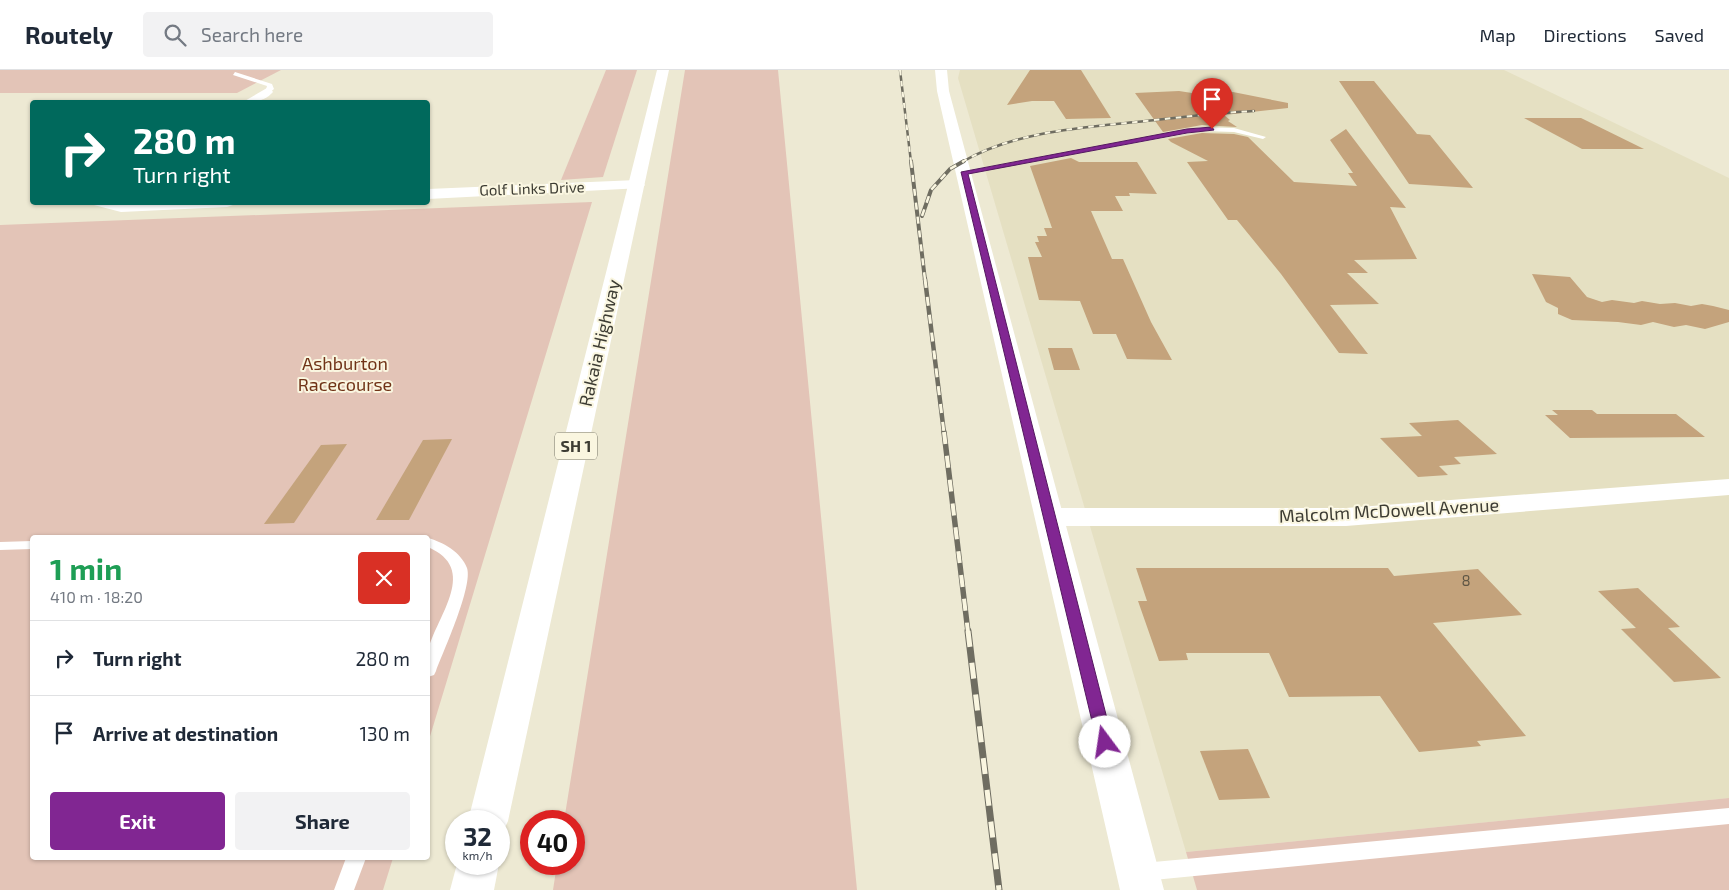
<!DOCTYPE html>
<html lang="en">
<head>
<meta charset="utf-8">
<style>
  body { margin:0; font-family:"Exo 2",sans-serif; background:#f2f2f3; color:#1f2937; height:100vh; display:flex; flex-direction:column; font-size:19px; white-space:nowrap }
  * { box-sizing:border-box; margin:0 }
  p { font-size:16px; color:#747a83 }
  .icon { flex:none; width:28px; height:28px; fill:none; stroke:currentColor; stroke-width:2; stroke-linecap:round; stroke-linejoin:round }
  .map { position:relative; flex:1; overflow:hidden }
  .drawer { position:absolute; left:30px; top:465px; width:400px; height:325px; display:flex; flex-direction:column; background:#fff; border-radius:5px; box-shadow:0 1px 4px #0004 }
  .drawer>* { flex:none }
  .guide { position:absolute; left:30px; top:30px; width:400px; height:105px; border-radius:5px; box-shadow:0 1px 4px #0004; background:#00695c; color:#fff; overflow:hidden }
  .speed { position:absolute; left:445px; top:740px; display:flex; gap:10px; font-size:25px; font-weight:700; text-align:center }
  .speed>* { display:grid; place-content:center; width:65px; height:65px; border-radius:50%; background:#fff; box-shadow:0 1px 4px #0004; line-height:1 }
  .speed small { font-size:12px; font-weight:400 }
  .speed .limit { border:8px solid #d22; background:#fff; color:#111 }
  .pin { position:absolute; display:grid; place-items:center; width:42px; height:42px; color:#fff; margin:-51px -21px; border-radius:50% 50% 50% 0; rotate:-45deg; box-shadow:0 0 5px #0007 }
  .pin .icon { rotate:45deg }
  .me { position:absolute; width:55px; margin:-28px; rotate:346deg; stroke-linejoin:round; filter:drop-shadow(0 0 4px #0008) }
  .turn { display:flex; align-items:center; gap:18px; height:105px; padding:0 20px; font-size:22px }
  .turn .icon { width:65px; height:65px; stroke-width:2.5 }
  .turn b { display:block; font-size:35px; line-height:42px }
  .round { display:grid; place-items:center; flex:none; width:52px; height:52px; border-radius:5px; background:#f2f2f3 }
  .headline { display:flex; align-items:center; justify-content:space-between; height:85px; padding:0 20px }
  h1 { font-size:30px; font-weight:700; line-height:38px; color:#1e9e55 }
  .cta { display:flex; gap:10px; margin-top:auto; padding:10px 20px }
  .cta a { flex:1; height:58px; border-radius:5px; background:#812692; color:#fff; font-size:20px; font-weight:700; line-height:58px; text-align:center }
  .cta a+a { background:#f2f2f3; color:#1f2937 }
  ul { padding:0; list-style:none }
  li { display:flex; align-items:center; gap:15px; height:75px; padding:0 20px; border-top:1px solid #e0e1e3 }
  li div { flex:1 }
  li b { display:block; font-size:19px }
  li em { font-style:normal }
  header { display:flex; align-items:center; gap:30px; box-sizing:border-box; height:70px; padding:0 25px; background:#fff; border-bottom:1px solid #e0e1e3 }
  header strong { font-size:24px }
  nav { display:flex; gap:28px; margin-inline-start:auto; font-size:18px }
  .search { width:350px; height:45px; background:#f2f2f3; display:flex; align-items:center; gap:12px; box-sizing:border-box; padding:0 18px; border-radius:5px; color:#747a83; font-size:19px }
  .map>svg:first-child { display:block }
  .built { fill:#e5e0c2 }
  .green { fill:#e3c4b7 }
  .building { fill:#c4a37c }
  .lines { fill:none; stroke-linecap:round; stroke-linejoin:round }
  .lane { fill:#fff; fill-rule:evenodd }
  .street { fill:#fff; fill-rule:evenodd }
  .secondary { fill:#fff; fill-rule:evenodd }
  .highway { fill:#fff; fill-rule:evenodd }
  .rail-far4-casing { stroke:#6f6d61; stroke-width:2.5 }
  .rail-far3-casing { stroke:#6f6d61; stroke-width:4 }
  .rail-far2-casing { stroke:#6f6d61; stroke-width:4.5 }
  .rail-far1-casing { stroke:#6f6d61; stroke-width:5.5 }
  .rail-casing { stroke:#6f6d61; stroke-width:7 }
  .rail-far4 { stroke:#faf6e0; stroke-width:2; stroke-dasharray:5.5; stroke-linecap:butt }
  .rail-far3 { stroke:#faf6e0; stroke-width:2.5; stroke-dasharray:7; stroke-linecap:butt }
  .rail-far2 { stroke:#faf6e0; stroke-width:3; stroke-dasharray:9; stroke-linecap:butt }
  .rail-far1 { stroke:#faf6e0; stroke-width:4; stroke-dasharray:12; stroke-linecap:butt }
  .rail { stroke:#faf6e0; stroke-width:5; stroke-dasharray:16; stroke-linecap:butt }
  .route { fill:#812692; stroke:#54195f }
  .labels { text-anchor:middle; stroke-width:4; stroke-linejoin:round; paint-order:stroke }
  .far-street-label { font-size:15px; fill:#3d3c33; stroke:#faf6e0 }
  .number-label { font-size:15px; fill:#5f5645 }
  .shield { fill:#faf6e0; stroke:#767467; stroke-width:1 }
  .shield-label { font-size:16px; font-weight:bold; fill:#3d3c33 }
  .street-label { font-size:18px; fill:#3d3c33; stroke:#faf6e0 }
  .park-label { font-size:18px; fill:#703317; stroke:#faf6e0 }
</style>
</head>
<body>
<header>
<strong>Routely</strong>
<div class="search"><svg class="icon" aria-label="search" viewBox="0 0 24 24"><circle cx="10" cy="10" r="6"/><path d="M15 15l6 6"/></svg>Search here</div>
<nav><a>Map</a><a>Directions</a><a>Saved</a></nav>
</header>
<div class="map">
<svg width="1729" height="820" viewBox="0 0 1729 820">
  <rect width="100%" height="100%" fill="#ede9d3"/>
  <polygon class="built" points="960,0 1504,0 1729,108 1729,728 1186,782 958,8"/>
  <g class="green">
    <polygon points="0,0 281,0 237,23 0,23"/>
    <polygon points="606,0 637,0 603,107 561,110"/>
    <polygon points="685,0 778,0 857,820 553,820 557,794 574,794 574,751 564,751"/>
    <polygon points="592,132 428,673 428,468 32,468 32,788 393,788 383,820 0,820 0,155"/>
    <polygon points="1729,728 1729,820 1197,820 1186,782"/>
  </g>
  <g class="building">
    <polygon points="1030,0 1081,0 1111,48 1066,49 1054,31 1032,31 1007,35"/>
    <polygon points="1339,11 1374,11 1417,64 1430,65 1473,118 1409,114"/>
    <polygon points="1179,21 1192,23 1201,21 1217,23 1233,22 1288,33 1288,38 1224,45 1230,50 1228,51 1237,57 1202,55 1163,62 1135,23"/>
    <polygon points="1524,48 1581,48 1644,79 1582,79"/>
    <polygon points="1346,59 1406,138 1390,137 1417,189 1354,190 1368,203 1347,203 1379,234 1330,235 1368,284 1339,283 1281,204 1237,150 1228,150 1187,92 1208,91 1171,72 1168,69 1202,63 1234,64 1248,67 1294,112 1357,116 1348,103 1353,103 1330,70"/>
    <polygon points="1071,88 1079,92 1137,92 1157,124 1129,123 1130,126 1115,126 1123,141 1091,141 1112,189 1123,189 1151,252 1172,290 1127,289 1116,264 1093,264 1080,231 1039,230 1028,187 1042,187 1035,172 1039,172 1037,166 1047,166 1044,158 1052,158 1030,96"/>
    <polygon points="1532,204 1570,207 1587,227 1602,232 1612,230 1634,233 1642,231 1660,234 1675,233 1691,236 1702,234 1713,236 1729,240 1729,252 1705,259 1686,255 1674,257 1653,252 1641,255 1618,252 1572,250 1558,244 1558,238 1546,232"/>
    <polygon points="1048,278 1072,278 1080,300 1054,300"/>
    <polygon points="1552,340 1592,340 1597,344 1676,344 1705,367 1570,368 1545,345 1558,345"/>
    <polygon points="1458,350 1497,384 1454,387 1461,394 1439,396 1448,405 1418,407 1380,368 1422,366 1409,353"/>
    <polygon points="452,369 409,450 376,450 423,370"/>
    <polygon points="347,374 294,453 264,454 321,375"/>
    <polygon points="1136,498 1388,498 1394,506 1478,499 1522,545 1433,553 1526,666 1477,671 1481,676 1419,682 1380,626 1289,627 1269,583 1186,583 1188,590 1159,591 1138,531 1147,531"/>
    <polygon points="1638,518 1680,557 1668,558 1721,608 1674,612 1621,559 1636,558 1598,521"/>
    <polygon points="1248,679 1270,728 1219,730 1200,681"/>
  </g>
  <g class="lines">
    <g class="lane">
      <polygon points="235,2 272,14 274,19 269,23 265,23 267,16 233,5"/>
      <polygon points="1202,57 1234,58 1266,67 1263,69 1234,62 1202,61 964,104 960,102"/>
      <path d="M 428,468 C 443,472 461,482 467,498 C 473,516 444,580 436,601 L 434,605 L 428,607 C 427,600 426,588 428,580 C 438,544 479,499 428,477 Z"/>
      <polygon points="32,471 32,479 0,480 0,472"/>
      <polygon points="1729,738 1729,754 1143,811 1136,808 1133,802 1136,796 1143,793"/>
      <polygon points="346,788 366,788 354,820 334,820"/>
    </g>
    <g class="street">
      <path d="M 267,18 L 271,19 L 273,22 C 265,31 254,33 243,32 Z"/>
      <polygon points="637,110 642,112 645,115 642,118 428,129 428,119"/>
      <polygon points="92,132 235,132 233,135 227,137 121,142 94,135"/>
      <polygon points="1729,409 1729,425 1346,456 1049,456 1039,453 1035,447 1039,441 1049,438 1346,438"/>
    </g>
    <polygon class="secondary" points="935,0 947,0 949,21 1164,820 1120,820 937,21"/>
    <g class="highway">
      <polygon points="657,0 669,0 508,751 502,764 499,765 499,751 468,751"/>
      <polygon points="499,793 499,794 494,820 450,820 457,794"/>
    </g>
    <g class="rail-far4-casing">
      <g id="rail-far4">
        <polyline points="900,0 911,92"/>
        <path d="M 962,92 C 1014,62 1077,58 1136,52 C 1175,48 1214,43 1254,41"/>
      </g>
    </g>
    <g class="rail-far3-casing">
      <g id="rail-far3">
        <polyline points="911,91 925,210"/>
        <polyline points="922,146 931,120 950,99 964,91"/>
      </g>
    </g>
    <g class="rail-far2-casing">
      <polyline id="rail-far2" points="925,209 944,363"/>
    </g>
    <g class="rail-far1-casing">
      <polyline id="rail-far1" points="944,362 968,562"/>
    </g>
    <g class="rail-casing">
      <polyline id="rail" points="968,561 999,820"/>
    </g>
    <use href="#rail-far4" class="rail-far4"/>
    <use href="#rail-far3" class="rail-far3"/>
    <use href="#rail-far2" class="rail-far2"/>
    <use href="#rail-far1" class="rail-far1"/>
    <use href="#rail" class="rail"/>
  </g>
  <polygon class="route" points="1212,57 1214,60 1187,63 968,104 1113,672 1111,676 1105,678 1100,676 1097,672 961,102 1187,59"/>
  <g class="labels">
    <g class="far-street-label">
      <text transform="translate(532 119) rotate(-2)" y="5">Golf Links Drive</text>
    </g>
    <g class="number-label">
      <text x="1466" y="516">8</text>
    </g>
    <rect class="shield" x="555" y="362.5" width="42" height="27" rx="4"/>
    <g class="shield-label">
      <text x="576" y="382">SH 1</text>
    </g>
    <g class="street-label">
      <text transform="translate(600 273) rotate(-77)" y="6">Rakaia Highway</text>
      <text transform="translate(1389 441) rotate(-3)" y="6">Malcolm McDowell Avenue</text>
    </g>
    <g class="park-label">
      <text x="345" y="300">Ashburton<tspan x="345" dy="21">Racecourse</tspan></text>
    </g>
  </g>
</svg>
<div class="speed"><div>32<small>km/h</small></div><div class="limit">40</div></div>
<div class="pin" style="left:1212px;top:59px;background:#d93025"><svg class="icon" aria-label="arrive" viewBox="0 0 24 24"><path d="M6 21V4h12l-3 4 3 4H6"/></svg></div>
<svg class="me" style="left:1105px;top:672px" viewBox="-20 -20 40 40"><circle r="19" fill="#fff"/><path d="M0-13L10 11 0 6-10 11z" fill="#812692"/></svg>
<div class="guide">
<div class="turn"><svg class="icon" aria-label="right" viewBox="0 0 24 24"><path d="M7 20v-9h11M14 6l5 5-5 5"/></svg><div><b>280 m</b>Turn right</div></div>
</div>
<section class="drawer">
<div class="headline"><div><h1>1 min</h1><p>410 m · 18:20</p></div><a class="round" style="background:#d93025;color:#fff"><svg class="icon" aria-label="close" viewBox="0 0 24 24"><path d="M6 6l12 12M18 6L6 18"/></svg></a></div>
<ul>
<li><svg class="icon" aria-label="right" viewBox="0 0 24 24"><path d="M7 20v-9h11M14 6l5 5-5 5"/></svg><div><b>Turn right</b></div><em>280 m</em></li>
<li><svg class="icon" aria-label="arrive" viewBox="0 0 24 24"><path d="M6 21V4h12l-3 4 3 4H6"/></svg><div><b>Arrive at destination</b></div><em>130 m</em></li>
</ul>
<div class="cta"><a>Exit</a><a>Share</a></div>
</section>
</div>
</body>
</html>
